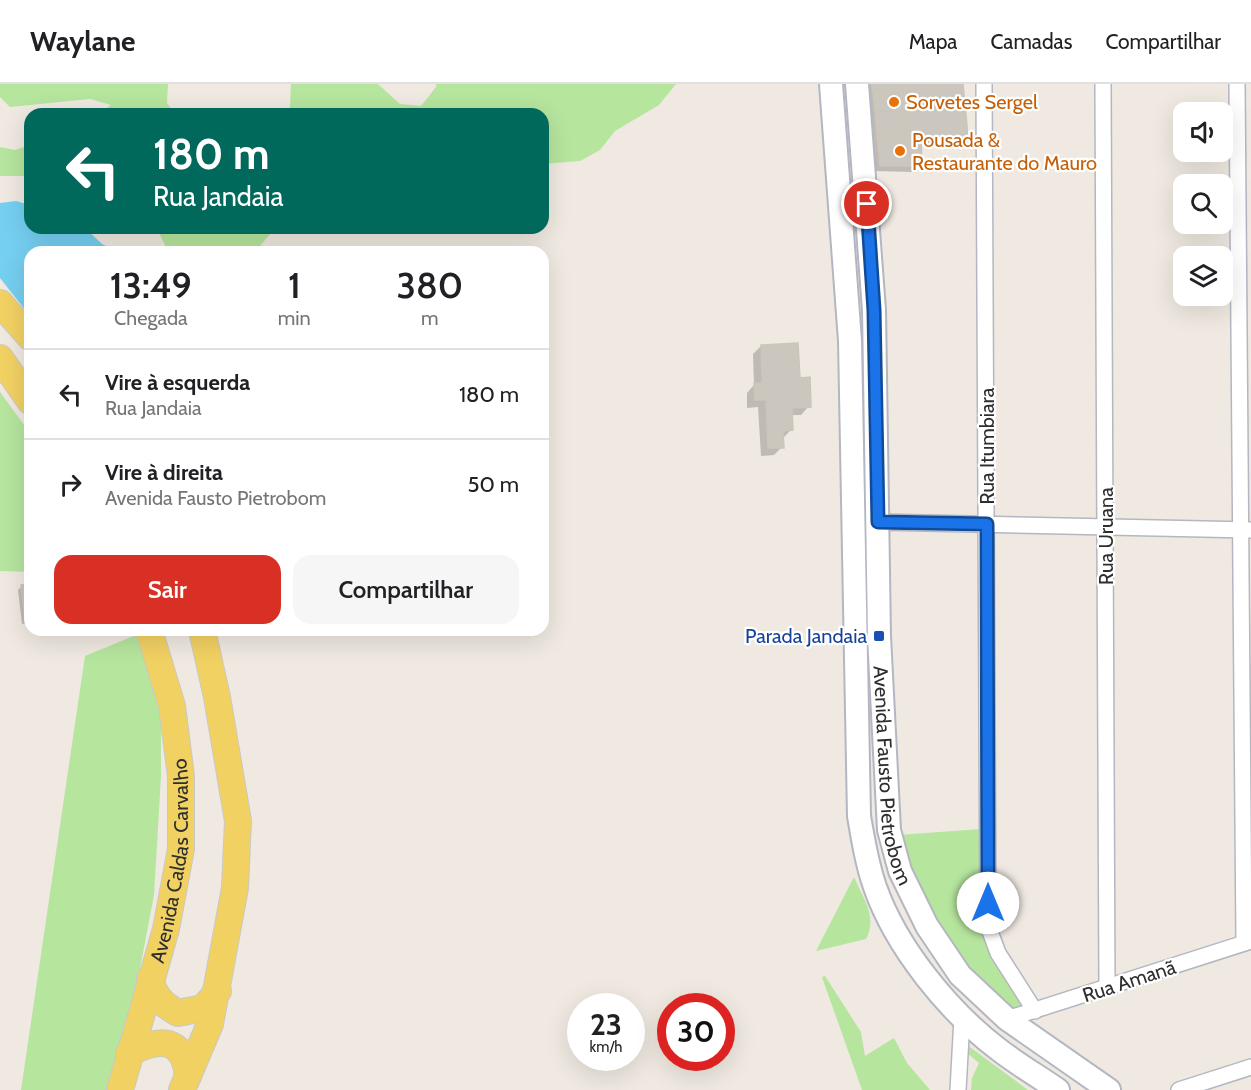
<!DOCTYPE html>
<html lang="pt">
<head>
<meta charset="utf-8">
<style>
  body { margin:0; font-family:Cabin,sans-serif; background:#f6f6f6; color:#202124; height:100vh; display:flex; flex-direction:column; font-size:22px; white-space:nowrap }
  * { box-sizing:border-box; margin:0 }
  p { font-size:20px; color:#757577 }
  .icon { flex:none; width:33px; height:33px; fill:none; stroke:currentColor; stroke-width:2; stroke-linecap:round; stroke-linejoin:round }
  .map { position:relative; flex:1; overflow:hidden }
  .sheet { position:absolute; left:24px; top:162px; width:525px; height:390px; display:flex; flex-direction:column; background:#fff; border-radius:18px; box-shadow:0 6px 24px #0002 }
  .sheet>* { flex:none }
  .hud { position:absolute; left:24px; top:24px; width:525px; height:126px; border-radius:18px; box-shadow:0 6px 24px #0002; background:#00695c; color:#fff; overflow:hidden }
  .controls { position:absolute; left:1173px; top:18px; display:grid; gap:12px }
  .controls a { display:grid; place-items:center; width:60px; height:60px; border-radius:12px; background:#fff; box-shadow:0 6px 24px #0002; font-size:30px }
  .speed { position:absolute; left:567px; top:909px; display:flex; gap:12px; font-size:30px; font-weight:700; text-align:center }
  .speed>* { display:grid; place-content:center; width:78px; height:78px; border-radius:50%; background:#fff; box-shadow:0 6px 24px #0002; line-height:1 }
  .speed small { font-size:15px; font-weight:400 }
  .speed .limit { border:9px solid #d22; background:#fff; color:#111 }
  .pin { position:absolute; display:grid; place-items:center; width:51px; height:51px; color:#fff; margin:-26px; border:3px solid #fff; border-radius:50%; box-shadow:0 2px 6px #0007 }
  .me { position:absolute; width:66px; margin:-33px; rotate:0deg; stroke-linejoin:round; filter:drop-shadow(0 0 4px #0008) }
  .turn { display:flex; align-items:center; gap:21px; height:126px; padding:0 30px; font-size:27px }
  .turn .icon { width:78px; height:78px; stroke-width:2.5 }
  .turn b { display:block; font-size:42px; line-height:51px }
  .eta { display:flex; justify-content:space-evenly; align-items:center; height:102px; text-align:center }
  .eta b { font-size:36px; font-weight:600; line-height:42px }
  .primary-button { display:flex; gap:12px; margin-top:auto; padding:12px 30px }
  .primary-button a { flex:1; height:69px; border-radius:18px; background:#d93025; color:#fff; font-size:24px; font-weight:600; line-height:69px; text-align:center }
  .primary-button a+a { background:#f6f6f6; color:#202124 }
  ul { padding:0; list-style:none }
  li { display:flex; align-items:center; gap:18px; height:90px; padding:0 30px; border-top:2px solid #e0e0e0 }
  li div { flex:1 }
  li b { display:block; font-size:22px }
  li em { font-style:normal }
  header { display:flex; align-items:center; gap:36px; box-sizing:border-box; height:84px; padding:0 30px; background:#fff; border-bottom:2px solid #e0e0e0 }
  header strong { font-size:28px }
  nav { display:flex; gap:33px; margin-inline-start:auto; font-size:21px }
  .map>svg:first-child { display:block }
  .green { fill:#b6e59e }
  .water { fill:#75cff0 }
  .shadow { fill:#0003 }
  .building { fill:#cbc7bf; stroke:#cbc5ba; stroke-width:1.5 }
  .lines { fill:none; stroke-linecap:round; stroke-linejoin:round }
  .street-casing { stroke:#b4b7c1; stroke-width:18 }
  .secondary-casing { stroke:#b4b7c1; stroke-width:26 }
  .primary-casing { stroke:#c9c9c9; stroke-width:28 }
  .street { stroke:#fff; stroke-width:15 }
  .secondary { stroke:#fff; stroke-width:22 }
  .primary { stroke:#f2d163; stroke-width:26 }
  .route-casing { stroke:#114b97; stroke-width:15 }
  .route { stroke:#1a73e8; stroke-width:10 }
  .food-dot { fill:#e8710a; stroke:#fff; stroke-width:2 }
  .transit-dot { fill:#1a4fb4; stroke:#fff; stroke-width:2 }
  .labels { text-anchor:middle; stroke-width:4.5; stroke-linejoin:round; paint-order:stroke }
  .food-label { font-size:20px; fill:#c56008; stroke:#fff; text-anchor:start }
  .street-label { font-size:20px; fill:#2e2e2e; stroke:#fff }
  .transit-label { font-size:20px; fill:#164399; stroke:#fff; text-anchor:end }
</style>
</head>
<body>
<header>
<strong>Waylane</strong>
<nav><a>Mapa</a><a>Camadas</a><a>Compartilhar</a></nav>
</header>
<div class="map">
<svg width="1251" height="1006" viewBox="0 0 1251 1006">
  <rect width="100%" height="100%" fill="#efe9e1"/>
  <g class="green">
    <polygon points="0,0 168,0 167,19 175,30 98,30 111,21 90,15 10,23 0,13"/>
    <polygon points="291,0 378,0 400,20 421,22 436,3 436,0 676,0 659,21 615,47 600,66 580,77 543,80 543,30 286,30 290,23"/>
    <polygon points="30,61 30,92 0,92 0,63 15,66"/>
    <polygon points="157,144 275,144 255,168 168,168"/>
    <polygon points="0,308 30,349 30,488 0,487"/>
    <polygon points="136,551 161,625 161,692 154,811 117,1006 21,1006 85,572"/>
    <polygon points="981,745 982,844 1027,925 1009,930 964,885 915,803 898,751"/>
    <path d="M 854,793 C 863,814 878,833 866,855 L 816,867 Z"/>
    <polygon points="825,892 861,948 865,972 894,954 907,979 930,1006 862,1006 822,893"/>
    <polygon points="967,961 1028,1006 971,1006 972,994 979,979 967,969"/>
  </g>
  <polygon class="water" points="16,117 30,121 30,144 85,144 102,160 119,168 30,168 30,232 0,194 0,119"/>
  <g class="shadow">
    <polygon points="865,0 962,0 966,53 958,61 919,60 920,82 914,88 874,87 867,37 872,33 870,14 867,14"/>
    <polygon points="761,262 798,295 809,322 801,331 790,331 791,346 783,354 782,363 774,371 761,372 758,323 747,324 747,309 754,301 753,270"/>
    <polygon points="30,501 30,539 22,540 18,506 22,502"/>
  </g>
  <g class="building">
    <polygon points="871,0 900,0 900,9 873,8"/>
    <rect x="900" y="0" width="15" height="9"/>
    <polygon points="915,0 936,0 936,27 915,28"/>
    <polygon points="936,0 963,0 968,53 877,52 875,27 936,27"/>
    <polygon points="873,8 915,9 915,28 875,27"/>
    <polygon points="877,52 921,52 922,82 880,82"/>
    <polygon points="798,259 800,294 810,293 811,323 792,324 793,346 783,347 784,364 768,364 766,316 755,316 754,299 762,299 761,261"/>
    <polygon points="30,499 30,536 25,537 21,501"/>
  </g>
  <g class="lines">
    <g class="street-casing">
      <g id="street">
        <polyline points="984,0 988,842 998,869 1035,927"/>
        <polyline points="1103,0 1107,904"/>
        <polyline points="1237,0 1244,859"/>
        <polyline points="878,438 1250,446"/>
        <polyline points="1007,935 1251,857"/>
        <polyline points="958,1006 962,934"/>
        <polyline points="1179,1006 1251,983"/>
      </g>
    </g>
    <g class="secondary-casing">
      <g id="secondary">
        <path d="M 831,0 L 850,257 L 859,732 C 863,756 867,780 875,803 C 896,863 948,927 998,965 C 1017,980 1038,992 1058,1006"/>
        <path id="s1" d="M 857,0 L 874,226 L 879,552 L 889,746 L 900,787 L 927,842 L 960,891 L 1007,935 L 1109,1006"/>
      </g>
    </g>
    <g class="primary-casing">
      <g id="primary">
        <polyline points="0,219 30,253"/>
        <polyline points="0,274 30,317"/>
        <path d="M 150,895 C 155,913 162,920 178,929 L 203,924 L 218,907"/>
        <path d="M 129,969 C 159,954 183,952 188,992"/>
        <path id="s2" d="M 120,1006 L 166,845 L 181,765 L 181,692 L 172,622 L 149,546"/>
        <polyline points="182,1006 210,940 235,804 238,737 217,613 202,546"/>
      </g>
    </g>
    <use href="#street" class="street"/>
    <use href="#secondary" class="secondary"/>
    <use href="#primary" class="primary"/>
  </g>
  <g class="lines">
    <g class="route-casing">
      <polyline id="route" points="867,120 874,226 878,438 987,440 988,819"/>
    </g>
    <use href="#route" class="route"/>
  </g>
  <g class="food-dot">
    <circle cx="894" cy="18" r="6"/>
    <circle cx="900" cy="67" r="6"/>
  </g>
  <rect class="transit-dot" x="873" y="546" width="12" height="12" rx="3"/>
  <g class="labels">
    <g class="food-label">
      <text x="906" y="25">Sorvetes Sergel</text>
      <text x="912" y="63">Pousada &amp;<tspan x="912" dy="23">Restaurante do Mauro</tspan></text>
    </g>
    <g class="street-label">
      <text transform="translate(987 362) rotate(-90)" y="7">Rua Itumbiara</text>
      <text transform="translate(1106 452) rotate(-90)" y="7">Rua Uruana</text>
      <text dy="7" stroke="none"><textPath href="#s1" startOffset="693">Avenida Fausto Pietrobom</textPath></text>
      <text dy="7" stroke="none"><textPath href="#s2" startOffset="236">Avenida Caldas Carvalho</textPath></text>
      <text transform="translate(1129 897) rotate(-18)" y="7">Rua Amanã</text>
    </g>
    <g class="transit-label">
      <text x="867" y="559">Parada Jandaia</text>
    </g>
  </g>
</svg>
<div class="controls">
<a><svg class="icon" aria-label="sound" viewBox="0 0 24 24"><path d="M4 9h4l5-4v14l-5-4H4zM17 9q2 3 0 6"/></svg></a>
<a><svg class="icon" aria-label="search" viewBox="0 0 24 24"><circle cx="10" cy="10" r="6"/><path d="M15 15l6 6"/></svg></a>
<a><svg class="icon" aria-label="layers" viewBox="0 0 24 24"><path d="M12 4l9 5-9 5-9-5zM3 14l9 5 9-5"/></svg></a>
</div>
<div class="speed"><div>23<small>km/h</small></div><div class="limit">30</div></div>
<div class="pin" style="left:867px;top:120px;background:#d93025"><svg class="icon" aria-label="arrive" viewBox="0 0 24 24"><path d="M6 21V4h12l-3 4 3 4H6"/></svg></div>
<svg class="me" style="left:988px;top:819px" viewBox="-20 -20 40 40"><circle r="19" fill="#fff"/><path d="M0-13L10 11 0 6-10 11z" fill="#1a73e8"/></svg>
<div class="hud">
<div class="turn"><svg class="icon" aria-label="left" viewBox="0 0 24 24"><path d="M17 20v-9H6M10 6l-5 5 5 5"/></svg><div><b>180 m</b>Rua Jandaia</div></div>
</div>
<section class="sheet">
<div class="eta">
<div><b>13:49</b><p>Chegada</p></div>
<div><b>1</b><p>min</p></div>
<div><b>380</b><p>m</p></div>
</div>
<ul>
<li><svg class="icon" aria-label="left" viewBox="0 0 24 24"><path d="M17 20v-9H6M10 6l-5 5 5 5"/></svg><div><b>Vire à esquerda</b><p>Rua Jandaia</p></div><em>180 m</em></li>
<li><svg class="icon" aria-label="right" viewBox="0 0 24 24"><path d="M7 20v-9h11M14 6l5 5-5 5"/></svg><div><b>Vire à direita</b><p>Avenida Fausto Pietrobom</p></div><em>50 m</em></li>
</ul>
<div class="primary-button"><a>Sair</a><a>Compartilhar</a></div>
</section>
</div>
</body>
</html>
